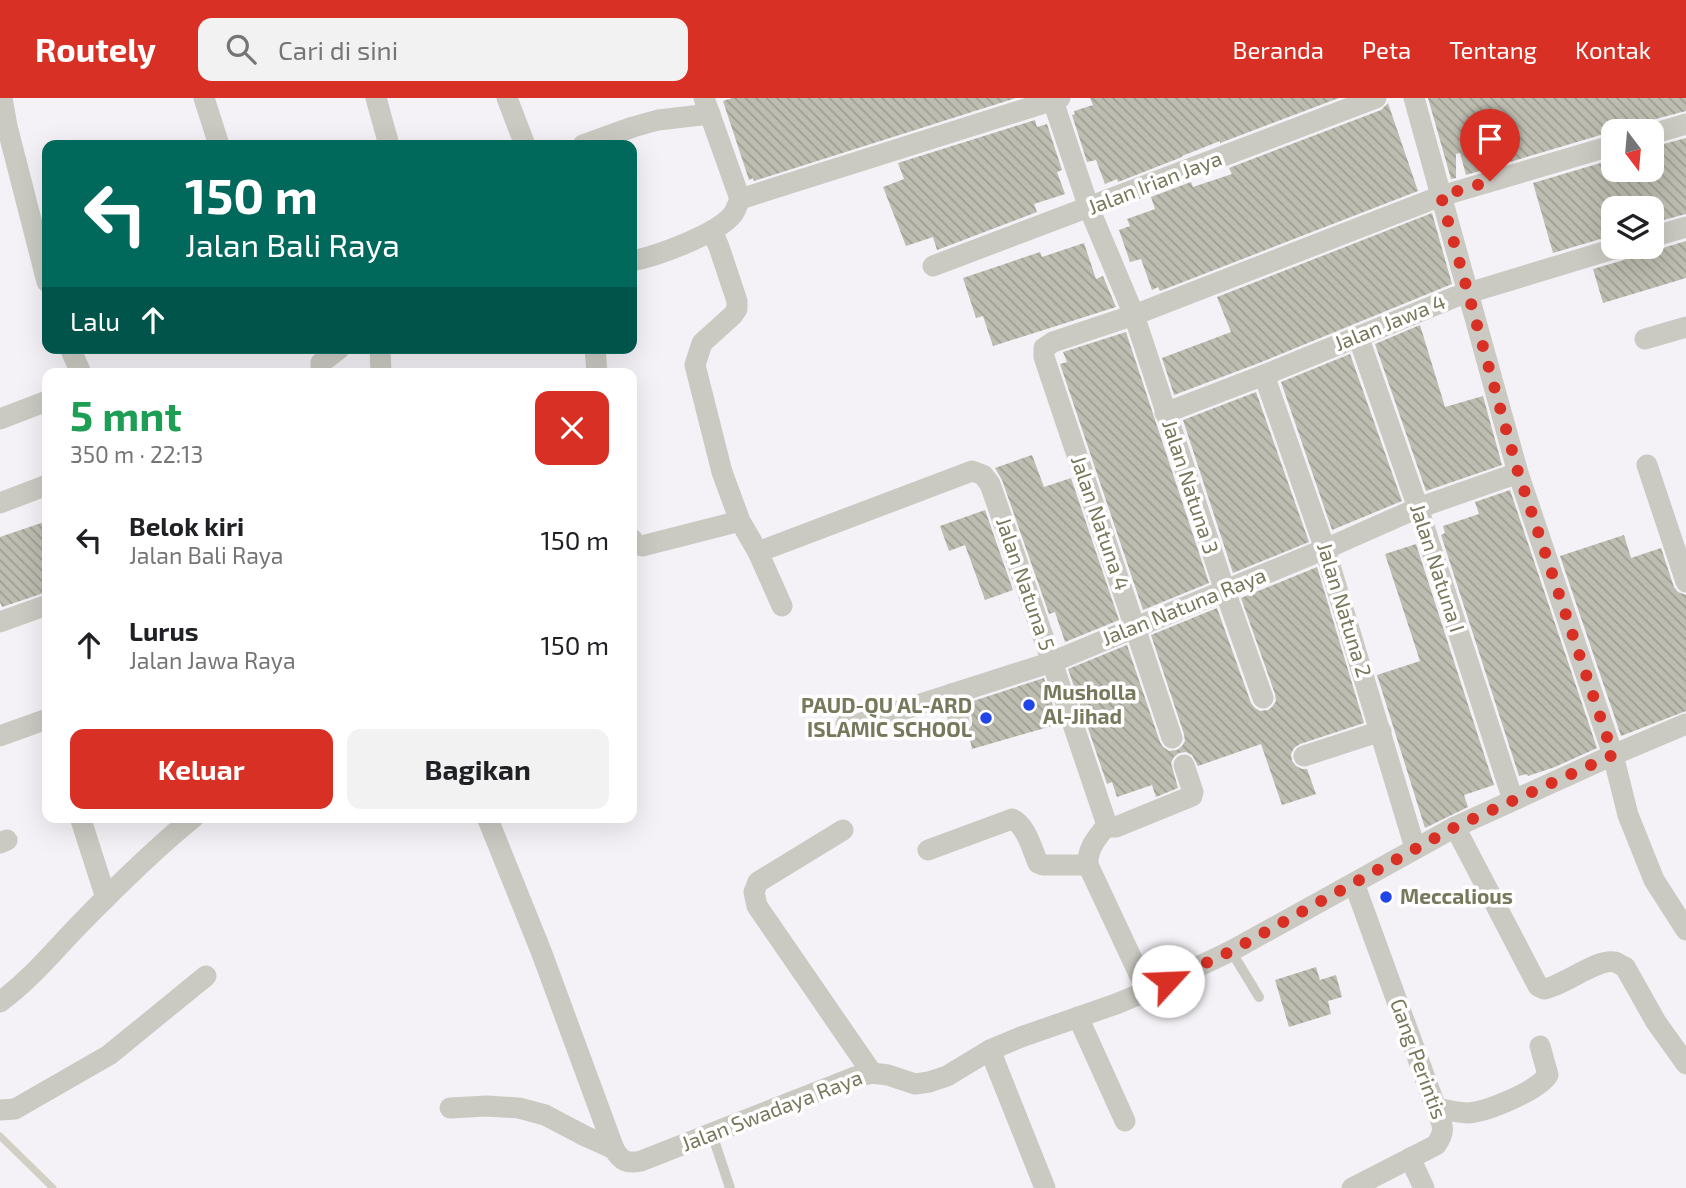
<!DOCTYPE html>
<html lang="id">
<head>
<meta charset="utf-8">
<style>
  body { margin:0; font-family:"Exo 2",sans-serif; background:#f2f2f2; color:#202124; height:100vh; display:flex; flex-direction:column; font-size:26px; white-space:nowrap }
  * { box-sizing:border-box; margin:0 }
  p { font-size:23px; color:#757577 }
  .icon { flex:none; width:38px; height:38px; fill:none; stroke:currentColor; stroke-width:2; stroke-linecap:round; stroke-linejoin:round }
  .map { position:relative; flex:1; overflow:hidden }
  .side { position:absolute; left:42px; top:270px; width:595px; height:455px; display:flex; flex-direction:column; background:#fff; border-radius:14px; box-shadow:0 7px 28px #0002 }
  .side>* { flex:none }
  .hud { position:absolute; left:42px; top:42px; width:595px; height:214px; border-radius:14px; box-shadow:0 7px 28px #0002; background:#00695c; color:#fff; overflow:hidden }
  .needle { width:46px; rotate:164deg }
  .buttons { position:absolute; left:1601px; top:21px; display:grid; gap:14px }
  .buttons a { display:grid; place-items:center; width:63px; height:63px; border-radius:14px; background:#fff; box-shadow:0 7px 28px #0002; font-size:35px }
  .pin { position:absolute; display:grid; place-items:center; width:60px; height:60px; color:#fff; margin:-72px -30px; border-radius:50% 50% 50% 0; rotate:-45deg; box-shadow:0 0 7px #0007 }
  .pin .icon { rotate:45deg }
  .me { position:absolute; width:77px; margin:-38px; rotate:65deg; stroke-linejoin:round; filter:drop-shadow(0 0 5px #0008) }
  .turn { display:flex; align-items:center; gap:24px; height:147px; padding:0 28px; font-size:32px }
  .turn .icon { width:91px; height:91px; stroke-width:2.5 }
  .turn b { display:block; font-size:49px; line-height:60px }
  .then { display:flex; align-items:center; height:66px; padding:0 28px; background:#0003; gap:14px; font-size:26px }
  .round { display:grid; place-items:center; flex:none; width:74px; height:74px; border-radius:14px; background:#f2f2f2 }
  .headline { display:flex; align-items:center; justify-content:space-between; height:119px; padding:0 28px }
  h1 { font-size:42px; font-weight:700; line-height:52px; color:#1e9e55 }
  .cta { display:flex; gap:14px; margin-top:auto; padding:14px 28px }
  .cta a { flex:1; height:80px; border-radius:14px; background:#d93025; color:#fff; font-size:28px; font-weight:700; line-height:80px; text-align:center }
  .cta a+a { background:#f2f2f2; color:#202124 }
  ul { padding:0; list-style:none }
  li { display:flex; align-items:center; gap:21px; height:105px; padding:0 28px }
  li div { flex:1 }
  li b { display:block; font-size:26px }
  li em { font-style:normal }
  header { display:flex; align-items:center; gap:42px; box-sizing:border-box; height:98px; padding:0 35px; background:#d93025; color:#fff }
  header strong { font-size:33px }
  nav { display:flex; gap:38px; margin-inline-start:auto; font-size:24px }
  .search { width:490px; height:63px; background:#f2f2f2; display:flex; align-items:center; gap:18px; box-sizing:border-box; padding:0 24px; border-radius:14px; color:#757577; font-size:26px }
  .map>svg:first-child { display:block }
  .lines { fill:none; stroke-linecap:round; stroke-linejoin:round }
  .stream { stroke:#d2d0c5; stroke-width:7 }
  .building { fill:url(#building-back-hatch) }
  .service { stroke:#cacac3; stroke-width:10 }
  .minor { stroke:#cacac3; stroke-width:21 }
  .route { stroke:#d93025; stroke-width:12; stroke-dasharray:0 21.6 }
  .poi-dot { fill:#2045e8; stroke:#fff; stroke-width:2.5 }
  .labels { text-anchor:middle; stroke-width:7; stroke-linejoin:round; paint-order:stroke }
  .street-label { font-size:21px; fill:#78785c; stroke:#fff }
  .poi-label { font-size:21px; font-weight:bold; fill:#78785c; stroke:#fff; text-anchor:start }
</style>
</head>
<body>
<header>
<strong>Routely</strong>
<div class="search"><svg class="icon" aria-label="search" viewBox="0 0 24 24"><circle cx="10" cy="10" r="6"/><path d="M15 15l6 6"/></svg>Cari di sini</div>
<nav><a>Beranda</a><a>Peta</a><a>Tentang</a><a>Kontak</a></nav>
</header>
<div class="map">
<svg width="1686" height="1090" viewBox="0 0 1686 1090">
  <defs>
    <pattern id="building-back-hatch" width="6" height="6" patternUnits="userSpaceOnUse" patternTransform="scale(1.75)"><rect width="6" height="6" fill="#bdbdb1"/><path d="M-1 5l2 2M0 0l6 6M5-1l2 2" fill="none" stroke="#9e9e93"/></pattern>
  </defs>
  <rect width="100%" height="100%" fill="#f4f2f6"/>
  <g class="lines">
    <polyline class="stream" points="0,1038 53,1090"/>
  </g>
  <g class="building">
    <polygon points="732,0 1016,0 754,83 753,80 749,82 723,3"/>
    <polygon points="1090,0 1339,0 1220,45 1220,43 1182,58 1182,59 1118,84 1117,81 1105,86 1096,62 1087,64 1072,17 1075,16 1074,13 1093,7"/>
    <polygon points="1428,0 1686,0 1686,13 1648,23 1642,28 1624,33 1614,33 1466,77 1460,55 1456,56 1456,80 1451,81"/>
    <polygon points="1388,5 1418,93 1160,193 1158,189 1152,192 1141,161 1130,164 1119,132 1130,128 1127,121 1155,111 1151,99 1191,84 1193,89 1232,76 1229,70 1381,12"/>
    <polygon points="1035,22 1037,29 1047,26 1062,72 1057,74 1065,96 1034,106 1037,114 937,152 933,139 906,148 883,89 904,81 898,65"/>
    <polygon points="1686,40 1686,116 1652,125 1652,110 1614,110 1614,137 1553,155 1533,85 1614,61 1614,72 1652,72 1652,49"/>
    <polygon points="1432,115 1452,186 1259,265 1174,297 1162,260 1231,234 1217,199"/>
    <polygon points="1686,143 1686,180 1603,205 1593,171 1624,162 1631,155 1647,151 1656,152"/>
    <polygon points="1084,145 1096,181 1103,178 1116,209 993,248 983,218 976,220 963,180 1040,154 1042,159"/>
    <polygon points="1420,227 1445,309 1483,298 1502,367 1426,393 1375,246"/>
    <polygon points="1126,234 1209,485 1143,512 1060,266 1067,264 1063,254"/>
    <polygon points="1350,256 1402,403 1332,432 1281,284"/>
    <polygon points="1256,294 1309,444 1233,475 1183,322"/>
    <polygon points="1032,357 1044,389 1071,380 1119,522 1065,544 1055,514 1049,516 1002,382 995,370"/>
    <polygon points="1510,392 1597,650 1555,669 1528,678 1527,676 1519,678 1441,437 1445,435 1443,428 1479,416 1475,404"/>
    <polygon points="985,412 1013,492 985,502 965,447 949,453 940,428"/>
    <polygon points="47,423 47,494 2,509 0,504 0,439"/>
    <polygon points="1624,437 1631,460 1661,450 1674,489 1678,494 1686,497 1686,613 1621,638 1560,458"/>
    <polygon points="1416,446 1494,687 1464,697 1468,709 1425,730 1377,577 1420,563 1385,456"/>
    <polygon points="1317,469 1364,625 1300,646 1294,650 1291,656 1292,663 1296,668 1302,671 1307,671 1316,696 1282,707 1261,646 1198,668 1192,657 1186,654 1179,655 1174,659 1171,665 1178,690 1156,699 1152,687 1117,699 1112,684 1107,686 1068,571 1127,547 1160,644 1163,649 1169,653 1177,652 1182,648 1185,643 1184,636 1151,537 1217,510 1251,605 1255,610 1260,613 1268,612 1272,609 1276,603 1275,596 1241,500"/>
    <polygon points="1044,580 1059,626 972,651 968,632 972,627 972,620 967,605"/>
    <polygon points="1316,869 1320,882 1336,877 1342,899 1328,903 1331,916 1289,929 1275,882"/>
  </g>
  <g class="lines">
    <g class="service">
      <polyline points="1231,853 1259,899"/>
      <polyline points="712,1036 730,1090"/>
    </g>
    <g class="minor">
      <polyline points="2,0 7,28 47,184"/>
      <polyline points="204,0 219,47"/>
      <polyline points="376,0 389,47"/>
      <polyline points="507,0 525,47"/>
      <polyline points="704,0 740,101"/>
      <polyline points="1052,0 1089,110 1134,217 1225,493 1263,600"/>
      <polyline points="1414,0 1518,375 1613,657 1628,717 1654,782 1686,832"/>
      <polyline points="1652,36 1686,26"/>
      <polyline points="583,47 633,29 658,22 710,16"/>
      <polyline points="740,101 1060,0"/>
      <polyline points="712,133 719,149 737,203 737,211 733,217 702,245 695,267 722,374 740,423 758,454 782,508"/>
      <polyline points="1652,139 1686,129"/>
      <path d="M 632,163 C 657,158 718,136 733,116 C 736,112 738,105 740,101"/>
      <polyline points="933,168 1376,0"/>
      <polyline points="1358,238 1418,410 1513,702"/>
      <polyline points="1645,241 1686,229"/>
      <polyline points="70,250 81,275"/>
      <polyline points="380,250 381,275"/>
      <polyline points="595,250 597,275"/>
      <polyline points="321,275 321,265 340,250"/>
      <polyline points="1264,277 1325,451 1415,750"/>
      <polyline points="1165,315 1264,277 1455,199 1620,149"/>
      <polyline points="0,321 47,303"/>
      <polyline points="1647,367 1686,484"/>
      <polyline points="0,405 47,387"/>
      <polyline points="632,441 635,446 642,448 740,423"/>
      <polyline points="758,454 972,373 983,377 990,386 1052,564 1107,727"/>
      <polyline points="0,524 47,507"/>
      <polyline points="951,596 959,623"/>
      <polyline points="846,626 852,628 1052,564 1325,451 1418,410 1518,375"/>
      <polyline points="0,638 47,621"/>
      <polyline points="1172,640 1044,259 1044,250 1053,244 1134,217 1441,98 1614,47"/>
      <polyline points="1304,658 1381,633"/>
      <path d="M 487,719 L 541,853 L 614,1051 C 621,1063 627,1066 641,1063 L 855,979 L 872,975 L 888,977 L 915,986 L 929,984 L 947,978 L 990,952 L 1021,939 L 1116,906 L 1147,893 L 1231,853 L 1455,729 L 1613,657 L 1686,626"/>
      <polyline points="81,722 106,800"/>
      <path d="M 1107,727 C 1097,740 1087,750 1088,767 L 1147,893"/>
      <polyline points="1107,727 1111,729 1116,729 1192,698 1193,694 1184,667"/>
      <path d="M 1455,729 L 1538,888 L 1544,891 C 1564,888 1597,860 1615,864 C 1618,865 1622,868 1625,869 L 1656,924 L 1686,966"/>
      <polyline points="843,732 758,784 754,794 757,808 872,975"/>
      <polyline points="0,745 7,742"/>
      <path d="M 928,752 L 1012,721 C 1026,727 1032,751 1038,765 L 1043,767 L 1088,767"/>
      <path d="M 0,904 C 29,883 52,855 77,829 C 114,791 152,753 194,719"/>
      <polyline points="1078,919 1125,1023"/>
      <polyline points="990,952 1045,1090"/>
      <polyline points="450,1010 487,1008 519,1010 545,1017 585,1038 614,1051"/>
      <path d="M 1436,1010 C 1447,1012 1459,1015 1469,1015 C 1489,1013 1537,993 1548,977 L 1540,948"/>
      <polyline points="0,1012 15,1011 109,957 206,878"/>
      <polyline points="1410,1060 1424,1090"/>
      <path d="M 1352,1090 L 1436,1047 C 1447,1031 1442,1027 1436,1010 L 1354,785"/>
    </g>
  </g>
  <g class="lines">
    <polyline class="route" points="1168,883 1231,853 1455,729 1613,657 1518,374 1441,98 1490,83"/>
  </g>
  <g class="poi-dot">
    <circle cx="1029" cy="607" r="7"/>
    <circle cx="986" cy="620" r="7"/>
    <circle cx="1386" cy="799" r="7"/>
  </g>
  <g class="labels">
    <g class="street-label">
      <text transform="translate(1155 85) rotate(-21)" y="7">Jalan Irian Jaya</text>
      <text transform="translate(1390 225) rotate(-22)" y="7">Jalan Jawa 4</text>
      <text transform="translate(1190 389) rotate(72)" y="7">Jalan Natuna 3</text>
      <text transform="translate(1100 425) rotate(71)" y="7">Jalan Natuna 4</text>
      <text transform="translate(1437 470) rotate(72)" y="7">Jalan Natuna I</text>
      <text transform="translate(1025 486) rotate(71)" y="7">Jalan Natuna 5</text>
      <text transform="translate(1184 509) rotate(-22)" y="7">Jalan Natuna Raya</text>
      <text transform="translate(1344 512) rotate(73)" y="7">Jalan Natuna 2</text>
      <text transform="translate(1418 961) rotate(70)" y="7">Gang Perintis</text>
      <text transform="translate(772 1013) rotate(-21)" y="7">Jalan Swadaya Raya</text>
    </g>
    <g class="poi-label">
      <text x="1043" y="602">Musholla<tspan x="1043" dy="24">Al-Jihad</tspan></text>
      <text x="972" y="615" text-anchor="end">PAUD-QU AL-ARD<tspan x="972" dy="24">ISLAMIC SCHOOL</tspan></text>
      <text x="1400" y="806">Meccalious</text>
    </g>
  </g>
</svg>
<div class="buttons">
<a><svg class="needle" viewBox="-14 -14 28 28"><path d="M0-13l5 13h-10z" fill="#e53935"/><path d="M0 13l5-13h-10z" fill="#757577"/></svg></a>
<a><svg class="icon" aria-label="layers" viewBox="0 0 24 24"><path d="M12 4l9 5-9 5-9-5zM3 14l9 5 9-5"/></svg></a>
</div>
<div class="pin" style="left:1490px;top:83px;background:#d93025"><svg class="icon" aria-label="arrive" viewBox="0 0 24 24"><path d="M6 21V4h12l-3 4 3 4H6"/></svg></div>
<svg class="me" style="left:1168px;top:883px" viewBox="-20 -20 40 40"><circle r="19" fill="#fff"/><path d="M0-13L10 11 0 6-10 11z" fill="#d93025"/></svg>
<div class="hud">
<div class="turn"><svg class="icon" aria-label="left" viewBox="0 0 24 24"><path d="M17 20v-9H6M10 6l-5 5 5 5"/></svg><div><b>150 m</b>Jalan Bali Raya</div></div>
<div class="then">Lalu<svg class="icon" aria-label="ahead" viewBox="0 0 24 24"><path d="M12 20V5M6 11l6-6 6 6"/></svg></div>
</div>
<section class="side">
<div class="headline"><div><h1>5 mnt</h1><p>350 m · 22:13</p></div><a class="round" style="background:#d93025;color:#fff"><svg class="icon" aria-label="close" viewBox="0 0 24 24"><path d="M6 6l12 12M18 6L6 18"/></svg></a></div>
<ul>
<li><svg class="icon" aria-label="left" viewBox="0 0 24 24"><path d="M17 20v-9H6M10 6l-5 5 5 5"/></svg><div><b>Belok kiri</b><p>Jalan Bali Raya</p></div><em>150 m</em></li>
<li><svg class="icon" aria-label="ahead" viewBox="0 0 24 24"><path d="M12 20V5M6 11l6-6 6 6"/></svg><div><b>Lurus</b><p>Jalan Jawa Raya</p></div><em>150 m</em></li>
</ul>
<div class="cta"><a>Keluar</a><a>Bagikan</a></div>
</section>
</div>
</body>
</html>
